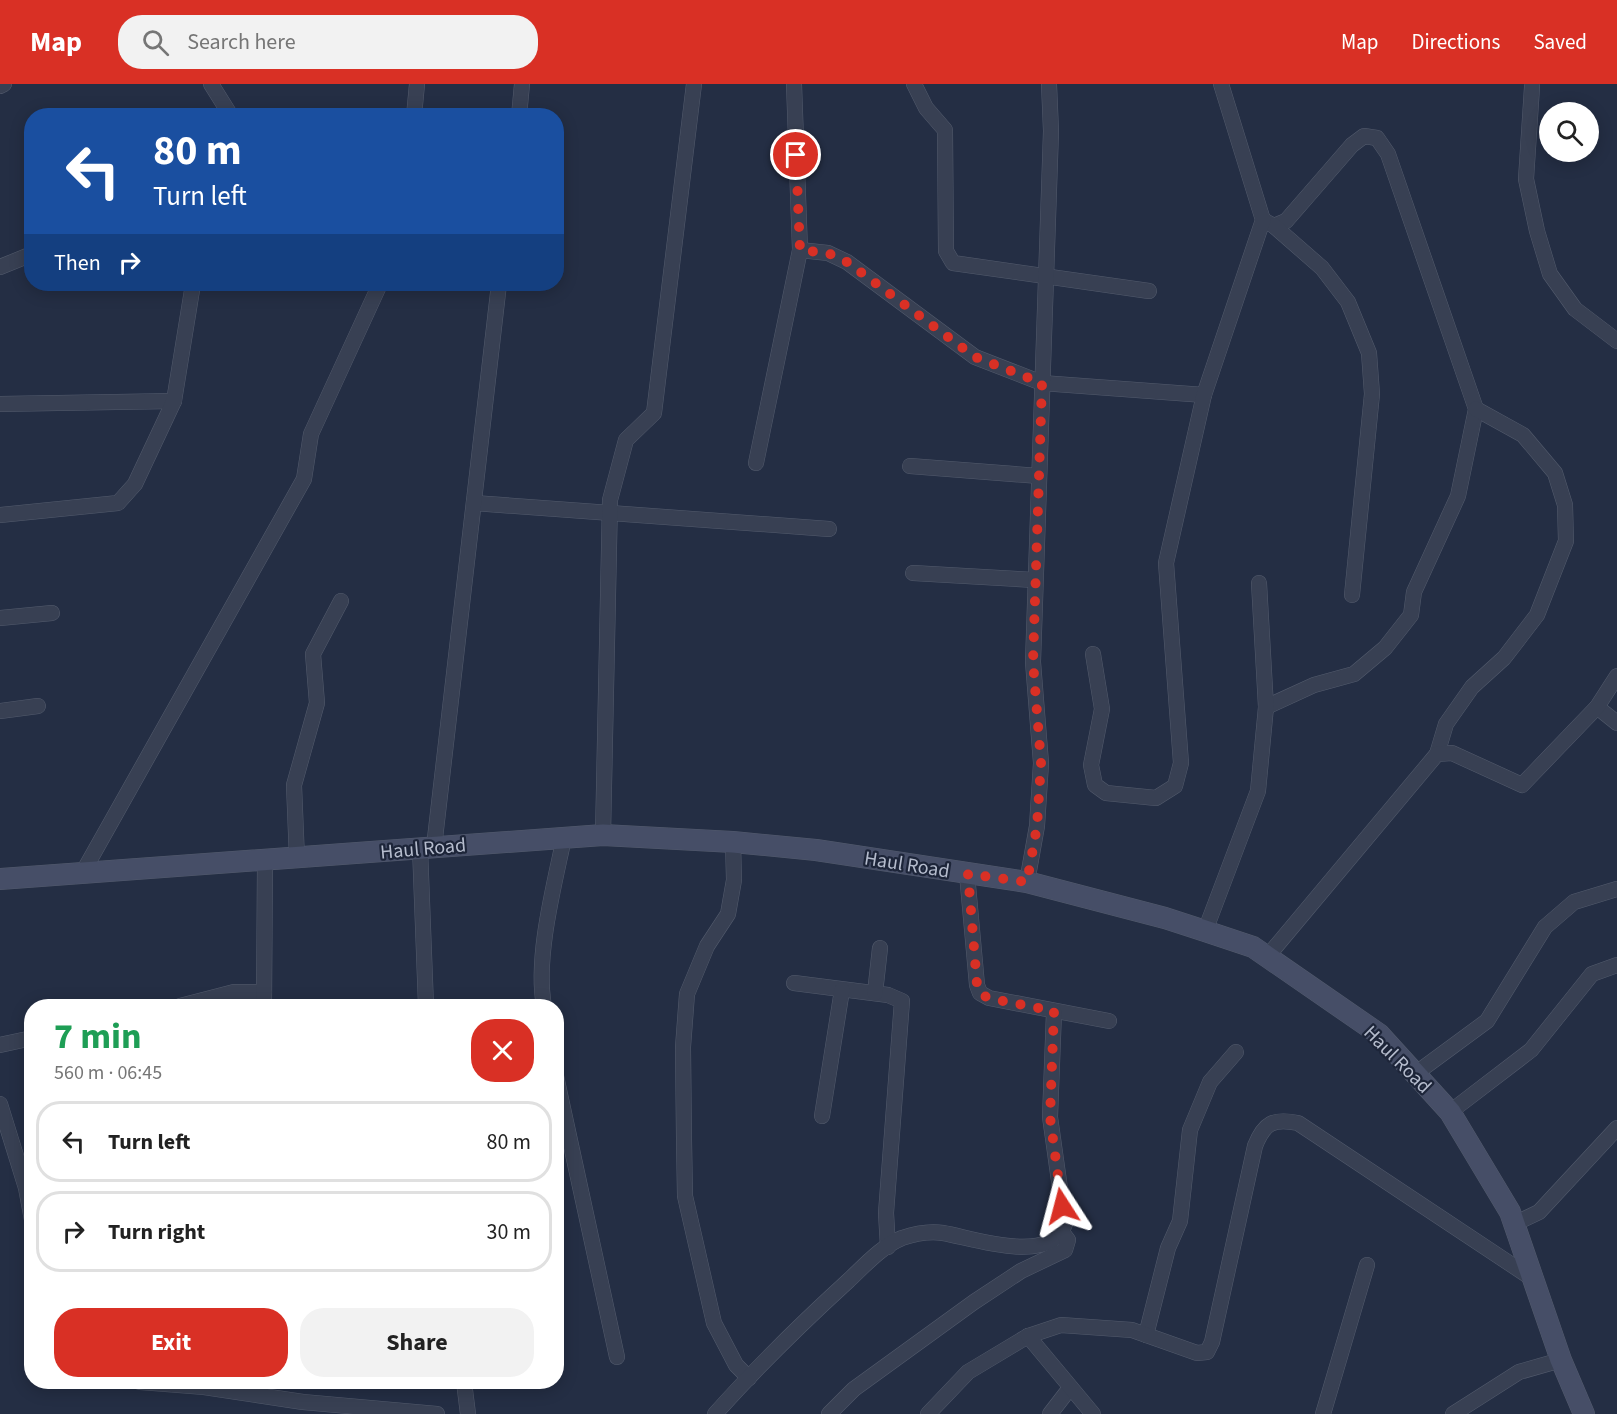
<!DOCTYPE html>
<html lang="en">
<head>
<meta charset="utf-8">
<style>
  body { margin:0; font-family:"Source Sans 3",sans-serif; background:#f2f2f2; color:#222; height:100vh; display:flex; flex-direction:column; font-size:22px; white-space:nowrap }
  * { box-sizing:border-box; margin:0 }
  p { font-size:20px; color:#767676 }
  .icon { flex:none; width:33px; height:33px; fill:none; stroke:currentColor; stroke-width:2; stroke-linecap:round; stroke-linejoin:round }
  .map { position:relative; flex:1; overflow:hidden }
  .panel { position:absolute; left:24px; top:915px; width:540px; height:390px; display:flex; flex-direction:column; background:#fff; border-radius:24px; box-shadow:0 3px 15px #0003 }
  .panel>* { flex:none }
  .guide { position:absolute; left:24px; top:24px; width:540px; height:183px; border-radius:24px; box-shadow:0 3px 15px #0003; background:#1a4fa0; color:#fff; overflow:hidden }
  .controls { position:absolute; left:1539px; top:18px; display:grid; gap:12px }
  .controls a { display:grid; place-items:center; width:60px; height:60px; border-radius:50%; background:#fff; box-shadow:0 3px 15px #0003; font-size:30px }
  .pin { position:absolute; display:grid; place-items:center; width:51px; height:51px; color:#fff; margin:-26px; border:3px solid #fff; border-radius:50%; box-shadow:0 2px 6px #0007 }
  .me { position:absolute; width:66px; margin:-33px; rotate:351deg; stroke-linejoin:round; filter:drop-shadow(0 0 4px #0008) }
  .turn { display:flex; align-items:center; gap:21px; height:126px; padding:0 30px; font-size:27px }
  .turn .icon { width:78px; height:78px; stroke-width:2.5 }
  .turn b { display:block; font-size:42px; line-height:51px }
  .then { display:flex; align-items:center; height:57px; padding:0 30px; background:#0003; gap:12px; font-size:22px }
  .round { display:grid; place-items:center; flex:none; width:63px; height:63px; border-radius:24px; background:#f2f2f2 }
  .head { display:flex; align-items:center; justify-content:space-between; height:102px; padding:0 30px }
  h1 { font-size:36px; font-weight:700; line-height:45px; color:#1e9e55 }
  .action { display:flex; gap:12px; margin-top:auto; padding:12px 30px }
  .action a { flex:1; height:69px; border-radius:24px; background:#d93025; color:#fff; font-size:24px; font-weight:700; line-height:69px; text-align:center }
  .action a+a { background:#f2f2f2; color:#222 }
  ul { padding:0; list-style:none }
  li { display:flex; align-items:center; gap:18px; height:81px; margin:0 12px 9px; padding:0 18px; border:3px solid #e0e0e0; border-radius:24px }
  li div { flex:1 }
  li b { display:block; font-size:22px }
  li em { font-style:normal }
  header { display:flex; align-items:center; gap:36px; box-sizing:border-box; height:84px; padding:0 30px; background:#d93025; color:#fff }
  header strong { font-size:28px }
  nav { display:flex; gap:33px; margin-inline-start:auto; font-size:21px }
  .search { width:420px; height:54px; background:#f2f2f2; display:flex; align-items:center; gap:15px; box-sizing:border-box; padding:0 21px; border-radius:24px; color:#767676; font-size:22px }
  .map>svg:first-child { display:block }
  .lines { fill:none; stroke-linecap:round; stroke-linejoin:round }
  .street-casing { stroke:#535b6d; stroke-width:16 }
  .secondary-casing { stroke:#535b6d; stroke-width:22 }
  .street { stroke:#384053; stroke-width:15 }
  .secondary { stroke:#464e67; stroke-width:21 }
  .route { stroke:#d93025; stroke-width:10; stroke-dasharray:0 18 }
  .labels { text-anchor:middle; stroke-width:4.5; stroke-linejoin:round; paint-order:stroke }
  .street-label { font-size:20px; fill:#b5bccd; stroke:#1d2539 }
</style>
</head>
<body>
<header>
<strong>Map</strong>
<div class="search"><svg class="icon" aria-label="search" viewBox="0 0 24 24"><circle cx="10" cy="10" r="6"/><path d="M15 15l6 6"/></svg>Search here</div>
<nav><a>Map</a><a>Directions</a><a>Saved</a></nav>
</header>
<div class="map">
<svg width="1617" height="1330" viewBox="0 0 1617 1330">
  <rect width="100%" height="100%" fill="#242e44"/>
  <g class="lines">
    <g class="street-casing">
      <g id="street">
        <polyline points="211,0 231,32"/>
        <polyline points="914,0 926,24 945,46 946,167 953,179 1149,207"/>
        <polyline points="0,2 4,0"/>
        <polyline points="1532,3 1526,95 1537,147 1550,190 1575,225 1617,257"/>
        <polyline points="414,32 417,0"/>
        <polyline points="519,32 522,0"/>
        <polyline points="1263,136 1274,142 1286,137 1352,61 1364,52 1377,54 1388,70 1476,325 1458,412 1414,508 1411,531 1385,564 1354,590 1314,601 1266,623"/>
        <polyline points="1274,142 1322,184 1348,218 1369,269 1372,310 1352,511"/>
        <polyline points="800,166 828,169 847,178 975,273 1042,299 1204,311"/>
        <polyline points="0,183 32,170"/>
        <polyline points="0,320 174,317"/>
        <polyline points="756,379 800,166 794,0"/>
        <polyline points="910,382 1039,392"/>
        <polyline points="474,419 829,445"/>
        <polyline points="0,431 118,419 135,400 174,317 193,200"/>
        <polyline points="913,489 1035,496"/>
        <polyline points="0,534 52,529"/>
        <polyline points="1093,570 1102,625 1091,681 1095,701 1106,709 1156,714 1175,702 1181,679 1166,479 1204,311 1263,136 1221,0"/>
        <polyline points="1597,623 1617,639"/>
        <polyline points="0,627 38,622"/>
        <polyline points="1437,670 1446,640 1472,603 1504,574 1537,531 1566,457 1565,421 1555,389 1523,351 1476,325"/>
        <polyline points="603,751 610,416 626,356 654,329 694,0"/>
        <polyline points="733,758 734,796 728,830 707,862 687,910 683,963 684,1055 685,1112 714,1239 736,1281 749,1294"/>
        <polyline points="434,763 499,200"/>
        <polyline points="420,764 426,922"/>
        <polyline points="297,775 294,701 317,619 313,570 341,517"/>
        <polyline points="83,788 304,395 311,350 380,200"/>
        <polyline points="967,790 977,901 980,909 989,914 1109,937"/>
        <polyline points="1027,798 1037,742 1041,679 1033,578 1051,47 1049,0"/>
        <polyline points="1205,847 1258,707 1266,623 1259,499"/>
        <polyline points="1267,873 1437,670 1452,669 1522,701 1597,623 1617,592"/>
        <polyline points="794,899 888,911 902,917 886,1129 888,1163"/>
        <polyline points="875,909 880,864"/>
        <polyline points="180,922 234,908 264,908"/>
        <polyline points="264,922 265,777"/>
        <path d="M 544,922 C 535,874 554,802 564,754"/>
        <polyline points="0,961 32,954"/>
        <polyline points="1415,990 1487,937 1545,843 1574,818 1617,805"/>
        <polyline points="556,992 617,1273"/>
        <polyline points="0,1020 26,1104 32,1136"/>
        <polyline points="1450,1028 1531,966 1592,890 1617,881"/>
        <polyline points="822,1032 842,906"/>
        <polyline points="1514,1140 1539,1128 1617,1044"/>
        <polyline points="1146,1251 1168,1164 1180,1137 1190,1046 1210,998 1236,968"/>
        <polyline points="140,1298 204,1303 303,1318 437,1330"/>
        <polyline points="464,1298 468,1330"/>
        <path d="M 715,1330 C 757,1283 802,1239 848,1197 C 864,1182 882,1162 902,1154 C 914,1150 930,1147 943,1149 C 973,1154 1051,1182 1065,1140 L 1050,1033 L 1054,928"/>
        <polyline points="829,1330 854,1305 974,1218 1021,1187 1065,1166 1068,1156 1062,1148"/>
        <polyline points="928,1330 968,1288 1028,1252"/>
        <polyline points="1050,1330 1070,1304"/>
        <path d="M 1093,1330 L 1028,1252 L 1061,1241 L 1132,1246 L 1197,1269 L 1207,1268 L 1212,1258 L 1255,1062 C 1264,1039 1273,1034 1298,1039 L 1533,1195"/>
        <polyline points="1323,1330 1367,1181"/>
        <polyline points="1453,1330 1519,1288 1561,1276"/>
      </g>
    </g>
    <g class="secondary-casing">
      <polyline id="secondary" points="0,795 603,751 733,758 816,766 1027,798 1165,834 1205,847 1253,863 1379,950 1450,1028 1510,1128 1561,1276 1584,1330"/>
    </g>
    <use href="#street" class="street"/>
    <use href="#secondary" class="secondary"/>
  </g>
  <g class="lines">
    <polyline class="route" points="796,71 800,166 828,169 847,178 975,273 1042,299 1033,578 1041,679 1037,742 1027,798 968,790 977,901 980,909 988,914 1054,927 1050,1033 1062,1122"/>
  </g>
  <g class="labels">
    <g class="street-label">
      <text transform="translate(423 764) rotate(-5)" y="7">Haul Road</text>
      <text transform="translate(907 780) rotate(9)" y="7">Haul Road</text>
      <text transform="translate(1398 975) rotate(45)" y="7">Haul Road</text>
    </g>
  </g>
</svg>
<div class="controls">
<a><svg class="icon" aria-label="search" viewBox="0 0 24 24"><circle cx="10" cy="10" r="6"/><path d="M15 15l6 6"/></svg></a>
</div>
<div class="pin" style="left:796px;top:71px;background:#d93025"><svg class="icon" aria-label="arrive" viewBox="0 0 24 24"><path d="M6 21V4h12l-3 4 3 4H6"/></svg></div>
<svg class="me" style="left:1062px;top:1122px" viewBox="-20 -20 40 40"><path d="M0-17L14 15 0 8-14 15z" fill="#d93025" stroke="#fff" stroke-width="4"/></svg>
<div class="guide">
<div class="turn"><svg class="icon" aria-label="left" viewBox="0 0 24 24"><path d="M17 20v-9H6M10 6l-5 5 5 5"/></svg><div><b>80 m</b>Turn left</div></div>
<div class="then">Then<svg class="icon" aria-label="right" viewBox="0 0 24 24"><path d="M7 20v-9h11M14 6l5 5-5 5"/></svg></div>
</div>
<section class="panel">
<div class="head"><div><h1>7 min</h1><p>560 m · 06:45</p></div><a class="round" style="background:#d93025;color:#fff"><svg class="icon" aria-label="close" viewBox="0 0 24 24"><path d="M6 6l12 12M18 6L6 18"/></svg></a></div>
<ul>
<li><svg class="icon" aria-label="left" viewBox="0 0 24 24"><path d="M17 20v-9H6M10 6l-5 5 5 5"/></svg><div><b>Turn left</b></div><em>80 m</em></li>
<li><svg class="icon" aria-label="right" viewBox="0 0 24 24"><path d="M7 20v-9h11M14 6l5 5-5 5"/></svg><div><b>Turn right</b></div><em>30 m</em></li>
</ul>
<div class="action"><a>Exit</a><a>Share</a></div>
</section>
</div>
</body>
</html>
